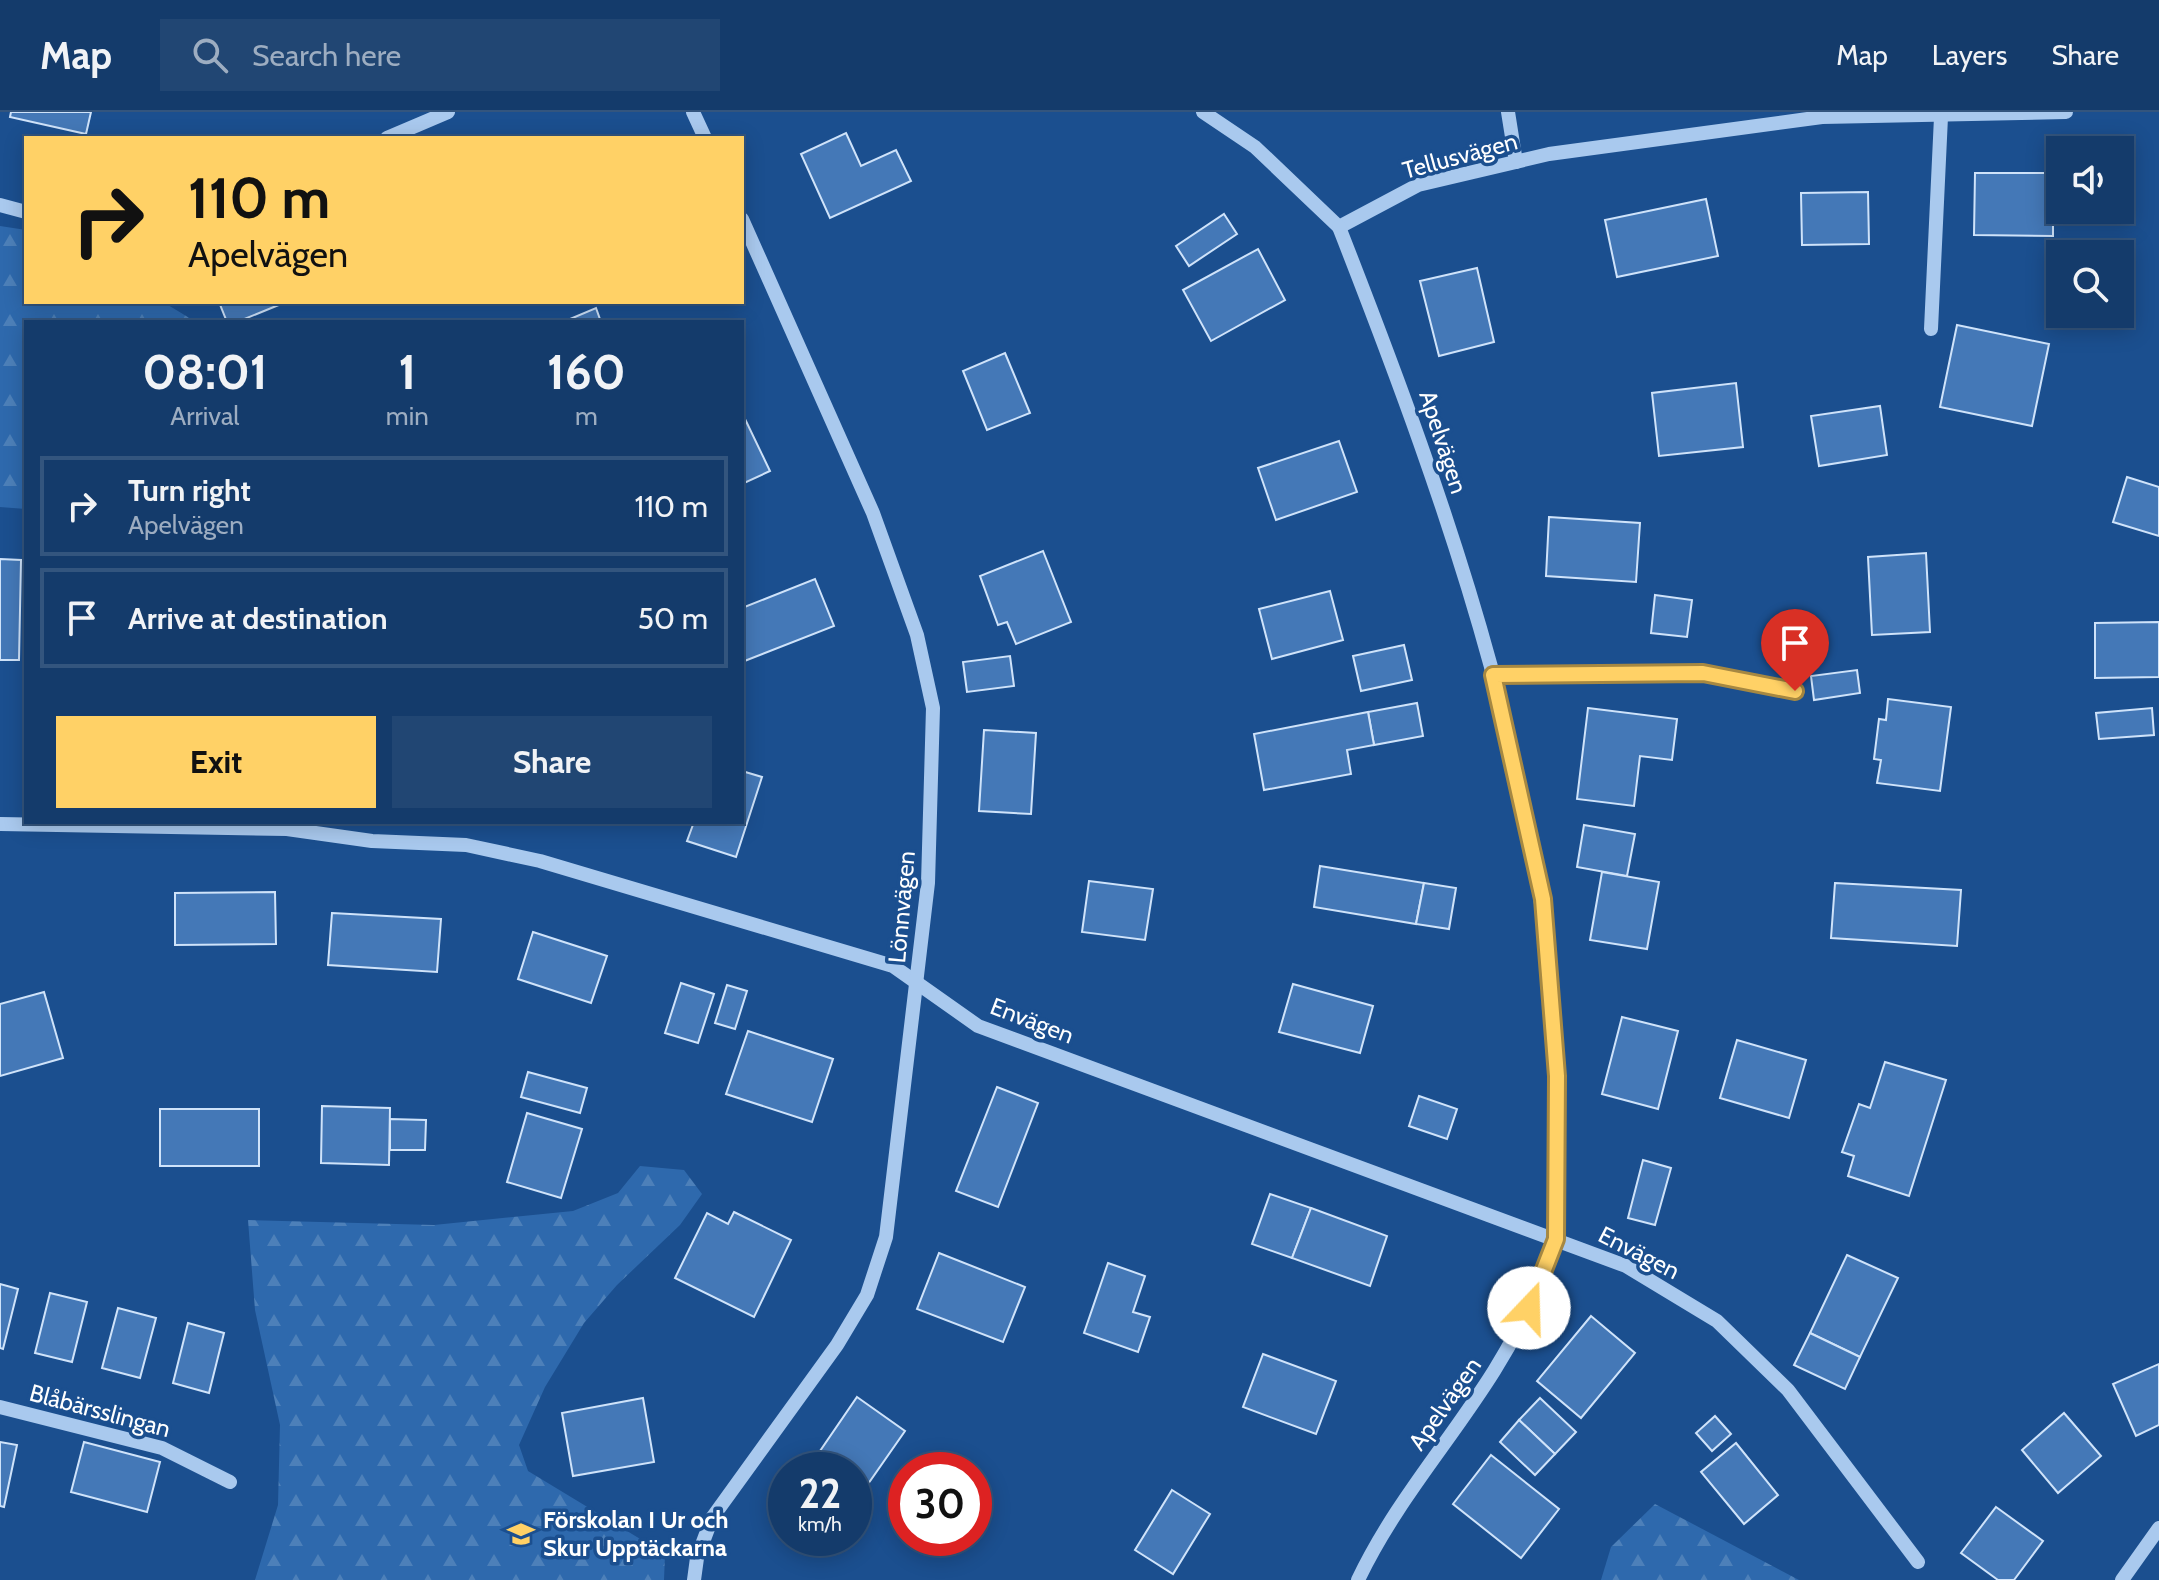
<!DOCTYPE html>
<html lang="en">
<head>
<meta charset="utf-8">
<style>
  body { margin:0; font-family:Cabin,sans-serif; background:#214673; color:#f1f3f6; height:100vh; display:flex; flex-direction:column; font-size:30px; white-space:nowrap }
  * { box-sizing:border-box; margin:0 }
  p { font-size:26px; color:#9dadc1 }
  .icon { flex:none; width:44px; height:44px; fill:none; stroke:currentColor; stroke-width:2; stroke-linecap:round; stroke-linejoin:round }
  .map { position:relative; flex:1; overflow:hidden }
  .sheet { position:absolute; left:24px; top:208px; width:720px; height:504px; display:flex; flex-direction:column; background:#143b6b; border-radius:0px; box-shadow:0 4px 20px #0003,0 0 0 2px #33557e }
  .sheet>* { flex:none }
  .top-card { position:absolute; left:24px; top:24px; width:720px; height:168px; border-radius:0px; box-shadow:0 4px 20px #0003,0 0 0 2px #33557e; background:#ffd166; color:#111; overflow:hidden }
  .controls { position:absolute; left:2046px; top:24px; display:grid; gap:16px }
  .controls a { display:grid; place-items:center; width:88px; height:88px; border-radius:0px; background:#143b6b; box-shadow:0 4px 20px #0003,0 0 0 2px #33557e; font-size:40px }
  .speed { position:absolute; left:768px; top:1340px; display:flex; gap:16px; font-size:40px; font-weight:700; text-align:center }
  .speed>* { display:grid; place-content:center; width:104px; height:104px; border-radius:50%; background:#143b6b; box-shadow:0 4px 20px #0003,0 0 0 2px #33557e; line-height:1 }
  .speed small { font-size:20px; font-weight:400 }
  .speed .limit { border:12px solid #d22; background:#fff; color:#111 }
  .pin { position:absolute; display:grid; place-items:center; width:68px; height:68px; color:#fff; margin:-82px -34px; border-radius:50% 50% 50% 0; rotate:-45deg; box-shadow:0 0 8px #0007 }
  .pin .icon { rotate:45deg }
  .me { position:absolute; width:88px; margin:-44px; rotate:21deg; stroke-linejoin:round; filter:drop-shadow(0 0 6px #0008) }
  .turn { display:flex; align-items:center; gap:28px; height:168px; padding:0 32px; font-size:36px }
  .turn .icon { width:104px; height:104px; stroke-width:2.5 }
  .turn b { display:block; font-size:56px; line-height:68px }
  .eta { display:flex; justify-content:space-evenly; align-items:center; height:136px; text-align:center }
  .eta b { font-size:48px; font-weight:700; line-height:56px }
  .button { display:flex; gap:16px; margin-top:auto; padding:16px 32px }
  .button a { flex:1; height:92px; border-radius:0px; background:#ffd166; color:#111; font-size:32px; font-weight:700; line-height:92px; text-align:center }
  .button a+a { background:#214673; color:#f1f3f6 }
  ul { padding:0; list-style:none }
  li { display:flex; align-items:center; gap:24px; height:100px; margin:0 16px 12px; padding:0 16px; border:4px solid #33557e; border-radius:0px }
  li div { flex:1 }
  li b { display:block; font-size:30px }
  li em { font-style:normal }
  header { display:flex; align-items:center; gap:48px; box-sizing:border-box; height:112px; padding:0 40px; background:#143b6b; border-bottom:2px solid #33557e }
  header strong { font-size:38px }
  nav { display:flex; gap:44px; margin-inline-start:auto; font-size:28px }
  .search { width:560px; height:72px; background:#214673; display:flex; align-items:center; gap:20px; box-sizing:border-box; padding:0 28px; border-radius:0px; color:#9dadc1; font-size:30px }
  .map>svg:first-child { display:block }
  .forest { fill:url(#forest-firs) }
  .building { fill:#4478b7; stroke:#cfe3fa; stroke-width:2 }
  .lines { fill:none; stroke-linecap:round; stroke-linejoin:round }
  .minor { stroke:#a9c9ee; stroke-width:14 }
  .route-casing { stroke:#a68842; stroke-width:20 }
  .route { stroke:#ffd166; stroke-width:14 }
  .labels { text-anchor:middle; stroke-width:7; stroke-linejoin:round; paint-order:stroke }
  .street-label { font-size:24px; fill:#fff; stroke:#1b4f8f }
  .poi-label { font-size:24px; font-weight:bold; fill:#fff; stroke:#1b4f8f; text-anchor:start }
</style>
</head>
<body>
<header>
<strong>Map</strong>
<div class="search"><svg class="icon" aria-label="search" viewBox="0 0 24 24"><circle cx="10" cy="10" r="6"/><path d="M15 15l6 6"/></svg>Search here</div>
<nav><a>Map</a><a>Layers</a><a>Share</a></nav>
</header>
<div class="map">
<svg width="2159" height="1468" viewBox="0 0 2159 1468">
  <defs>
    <pattern id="forest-firs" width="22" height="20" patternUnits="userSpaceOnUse" patternTransform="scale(2)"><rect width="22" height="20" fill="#2e69ad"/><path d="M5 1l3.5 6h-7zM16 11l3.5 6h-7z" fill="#4d80b9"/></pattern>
  </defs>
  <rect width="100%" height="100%" fill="#1b4f8f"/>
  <g class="forest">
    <polygon points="0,114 26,118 26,190 163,190 196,210 26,210 26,397 0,395"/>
    <polygon points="640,1054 684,1058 702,1082 680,1113 617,1173 584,1211 545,1275 519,1333 528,1359 665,1442 664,1468 255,1468 278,1393 280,1313 255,1198 248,1108 434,1113 573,1099 618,1081"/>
    <polygon points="1655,1392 1799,1468 1601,1468 1611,1435"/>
  </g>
  <g class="building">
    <polygon points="11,0 91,0 86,22 10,5"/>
    <polygon points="846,21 861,54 896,38 911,69 830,106 801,42"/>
    <polygon points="1975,61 2053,61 2053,124 1974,123"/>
    <polygon points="1868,80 1869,132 1802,133 1801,81"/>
    <polygon points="1706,87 1718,144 1617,165 1605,108"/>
    <polygon points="1224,102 1237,122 1189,154 1176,134"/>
    <polygon points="1258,137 1285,188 1211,229 1183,178"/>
    <polygon points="1477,156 1494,230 1439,244 1420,169"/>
    <polygon points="219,190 286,190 237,210 227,210"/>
    <polygon points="596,196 601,210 563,210"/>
    <polygon points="1957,213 2049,232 2032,314 1940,295"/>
    <polygon points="1005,241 1030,301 987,318 963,259"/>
    <polygon points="1736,271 1743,335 1659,344 1652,281"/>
    <polygon points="1880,294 1887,343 1819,354 1811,304"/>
    <polygon points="745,307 770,359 742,372 742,308"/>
    <polygon points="1339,329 1357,380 1276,408 1258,356"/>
    <polygon points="2127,365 2159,375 2159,424 2113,410"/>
    <polygon points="1549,405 1640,411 1636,470 1546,464"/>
    <polygon points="1043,439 1071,510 1016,532 1007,510 998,513 980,464"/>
    <polygon points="1926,441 1930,520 1872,523 1868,445"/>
    <polygon points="0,447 21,448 19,548 0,548"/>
    <polygon points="815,467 834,514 742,550 742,496"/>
    <polygon points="1330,479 1343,528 1272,547 1259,497"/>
    <polygon points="1655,483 1692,488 1687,525 1651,521"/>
    <polygon points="2159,510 2159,565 2095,566 2095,511"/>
    <polygon points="1404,533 1412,568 1361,579 1353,544"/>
    <polygon points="1010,544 1014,574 967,580 963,550"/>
    <polygon points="1857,558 1860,581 1814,588 1811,564"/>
    <polygon points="1888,587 1951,595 1940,679 1877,671 1881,648 1874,647 1879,607 1886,608"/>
    <polygon points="1417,591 1423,624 1374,633 1368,600"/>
    <polygon points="1588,596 1677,607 1672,648 1640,644 1634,694 1577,687"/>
    <polygon points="2152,596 2154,623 2099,627 2096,601"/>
    <polygon points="1368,600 1374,633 1347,638 1351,662 1264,678 1254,622"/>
    <polygon points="984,618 1036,621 1031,702 979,699"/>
    <polygon points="742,659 762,665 736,745 687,729 694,710 742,710"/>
    <polygon points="1584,713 1635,722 1627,764 1577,755"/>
    <polygon points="1320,754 1424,771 1416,812 1314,795"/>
    <polygon points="1602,760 1659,770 1647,837 1590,828"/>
    <polygon points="1089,769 1153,777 1145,828 1082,820"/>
    <polygon points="1424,771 1456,776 1449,817 1416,812"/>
    <polygon points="1835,771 1961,778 1957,834 1831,826"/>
    <polygon points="275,780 276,832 175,833 175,781"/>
    <polygon points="332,801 441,807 437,860 328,853"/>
    <polygon points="533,820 607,844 591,891 518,867"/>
    <polygon points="681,871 714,882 698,931 665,921"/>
    <polygon points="1293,872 1373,894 1360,941 1279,920"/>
    <polygon points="727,873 747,879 735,917 715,911"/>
    <polygon points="44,880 63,946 0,964 0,892"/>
    <polygon points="1622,905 1678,919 1658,997 1602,982"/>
    <polygon points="748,919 833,947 812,1010 726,982"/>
    <polygon points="1737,928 1806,948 1789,1006 1720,986"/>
    <polygon points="1885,950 1946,968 1909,1084 1848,1064 1854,1044 1842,1040 1859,992 1870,996"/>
    <polygon points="528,960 587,976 580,1001 521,985"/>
    <polygon points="997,975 1038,991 998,1095 956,1079"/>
    <polygon points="1419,984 1457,997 1447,1027 1409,1014"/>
    <polygon points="322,994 390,996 389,1053 321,1051"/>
    <rect x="160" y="997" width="99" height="57"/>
    <polygon points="527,1001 582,1017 561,1086 507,1070"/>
    <polygon points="390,1007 426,1008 425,1038 390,1038"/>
    <polygon points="1643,1048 1671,1056 1655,1113 1628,1106"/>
    <polygon points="1270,1082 1311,1096 1292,1146 1252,1132"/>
    <polygon points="1311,1096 1387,1124 1370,1174 1292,1146"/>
    <polygon points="734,1100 791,1128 754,1205 675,1166 707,1101 728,1112"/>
    <polygon points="939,1141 1025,1175 1003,1230 917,1197"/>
    <polygon points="1847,1143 1898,1166 1860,1245 1810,1221"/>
    <polygon points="1108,1151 1145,1164 1133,1200 1150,1205 1138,1240 1084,1221"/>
    <polygon points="0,1172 18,1177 3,1237 0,1236"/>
    <polygon points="50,1181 87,1190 72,1250 35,1241"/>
    <polygon points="118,1196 156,1206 140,1266 102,1256"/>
    <polygon points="1591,1204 1635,1241 1581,1306 1537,1269"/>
    <polygon points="188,1211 224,1221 209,1281 173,1271"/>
    <polygon points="1810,1221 1860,1245 1845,1277 1794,1253"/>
    <polygon points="1263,1242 1336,1269 1316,1322 1243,1295"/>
    <polygon points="2159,1252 2159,1313 2136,1324 2113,1272"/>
    <polygon points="857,1285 905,1319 854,1392 854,1358 807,1358"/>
    <polygon points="643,1286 654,1350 573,1364 562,1301"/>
    <polygon points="1540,1286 1576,1320 1555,1342 1519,1308"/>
    <polygon points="2064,1301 2101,1344 2058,1381 2022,1338"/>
    <polygon points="1715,1304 1731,1322 1712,1339 1696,1321"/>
    <polygon points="1519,1308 1555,1342 1535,1363 1500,1330"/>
    <polygon points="0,1330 17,1333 4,1395 0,1394"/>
    <polygon points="84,1330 160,1350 147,1400 71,1380"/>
    <polygon points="1736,1331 1778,1383 1744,1412 1701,1360"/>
    <polygon points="1491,1343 1559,1397 1521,1446 1453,1392"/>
    <polygon points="1172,1378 1210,1402 1173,1462 1135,1438"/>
    <polygon points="1996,1395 2043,1429 2014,1468 1998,1468 1961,1441"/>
  </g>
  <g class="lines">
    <g class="minor">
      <polyline points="693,0 705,26"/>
      <polyline points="1203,0 1255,35 1339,115 1418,73 1549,42 1822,5 2066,0"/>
      <polyline points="1508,0 1516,50"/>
      <polyline points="387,26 448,0"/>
      <polyline points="0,93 26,100"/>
      <path d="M 1339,115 C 1450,399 1559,700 1557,1009 C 1556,1047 1561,1088 1556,1125 C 1553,1141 1544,1158 1538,1173 C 1494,1286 1409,1361 1358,1468"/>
      <polyline points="1931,217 1941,5"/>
      <polyline points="1493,563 1703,561 1795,579"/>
      <polyline points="0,712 287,717 372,729 466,733 540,749 893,854 978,914 1626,1154 1717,1209 1788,1278 1918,1450"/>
      <polyline points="0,1295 162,1336 230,1370"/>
      <polyline points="694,1468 697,1446 712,1406 837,1233 867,1183 886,1125 928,771 933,596 917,523 873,401 742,107"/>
      <polyline points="2122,1468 2159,1416"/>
    </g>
  </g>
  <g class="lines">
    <g class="route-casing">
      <polyline id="route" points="1529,1196 1556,1127 1557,964 1543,787 1493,563 1703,561 1795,579"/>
    </g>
    <use href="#route" class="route"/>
  </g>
  <defs>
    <g id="school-bare" transform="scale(2.16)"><path d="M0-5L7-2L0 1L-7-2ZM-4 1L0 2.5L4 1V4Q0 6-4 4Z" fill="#ffd166" stroke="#1b4f8f" stroke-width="2.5" paint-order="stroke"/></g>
  </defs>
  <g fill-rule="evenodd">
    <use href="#school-bare" x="521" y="1422"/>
  </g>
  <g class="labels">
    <g class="street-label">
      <text transform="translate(1460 44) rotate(-15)" y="8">Tellusvägen</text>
      <text transform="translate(1443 330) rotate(72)" y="8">Apelvägen</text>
      <text transform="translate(902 795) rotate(-85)" y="8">Lönnvägen</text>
      <text transform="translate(1032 909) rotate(21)" y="8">Envägen</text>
      <text transform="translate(1639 1141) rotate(27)" y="8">Envägen</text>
      <text transform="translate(1445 1292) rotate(-55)" y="8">Apelvägen</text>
      <text transform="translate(100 1299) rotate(15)" y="8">Blåbärsslingan</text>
    </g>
    <g class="poi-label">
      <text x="543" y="1416">Förskolan I Ur och<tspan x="543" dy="28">Skur Upptäckarna</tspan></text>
    </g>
  </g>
</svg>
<div class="controls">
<a><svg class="icon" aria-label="sound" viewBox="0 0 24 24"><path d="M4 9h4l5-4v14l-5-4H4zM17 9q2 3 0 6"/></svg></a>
<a><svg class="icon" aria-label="search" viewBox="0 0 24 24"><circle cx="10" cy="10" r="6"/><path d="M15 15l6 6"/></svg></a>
</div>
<div class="speed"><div>22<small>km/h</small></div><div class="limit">30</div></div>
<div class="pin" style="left:1795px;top:579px;background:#d93025"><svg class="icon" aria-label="arrive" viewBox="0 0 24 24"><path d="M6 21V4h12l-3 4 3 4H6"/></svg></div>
<svg class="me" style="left:1529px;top:1196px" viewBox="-20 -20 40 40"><circle r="19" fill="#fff"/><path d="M0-13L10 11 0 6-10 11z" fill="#ffd166"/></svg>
<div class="top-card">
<div class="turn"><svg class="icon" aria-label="right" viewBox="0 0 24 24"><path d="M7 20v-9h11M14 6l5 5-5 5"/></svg><div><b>110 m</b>Apelvägen</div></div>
</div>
<section class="sheet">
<div class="eta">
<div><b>08:01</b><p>Arrival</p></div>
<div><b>1</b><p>min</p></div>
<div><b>160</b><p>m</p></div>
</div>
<ul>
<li><svg class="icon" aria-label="right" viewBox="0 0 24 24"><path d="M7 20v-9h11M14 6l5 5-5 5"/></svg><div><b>Turn right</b><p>Apelvägen</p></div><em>110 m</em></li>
<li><svg class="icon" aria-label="arrive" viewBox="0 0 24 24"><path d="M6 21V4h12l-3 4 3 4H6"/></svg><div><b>Arrive at destination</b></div><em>50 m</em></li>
</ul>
<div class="button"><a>Exit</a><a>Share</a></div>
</section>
</div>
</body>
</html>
